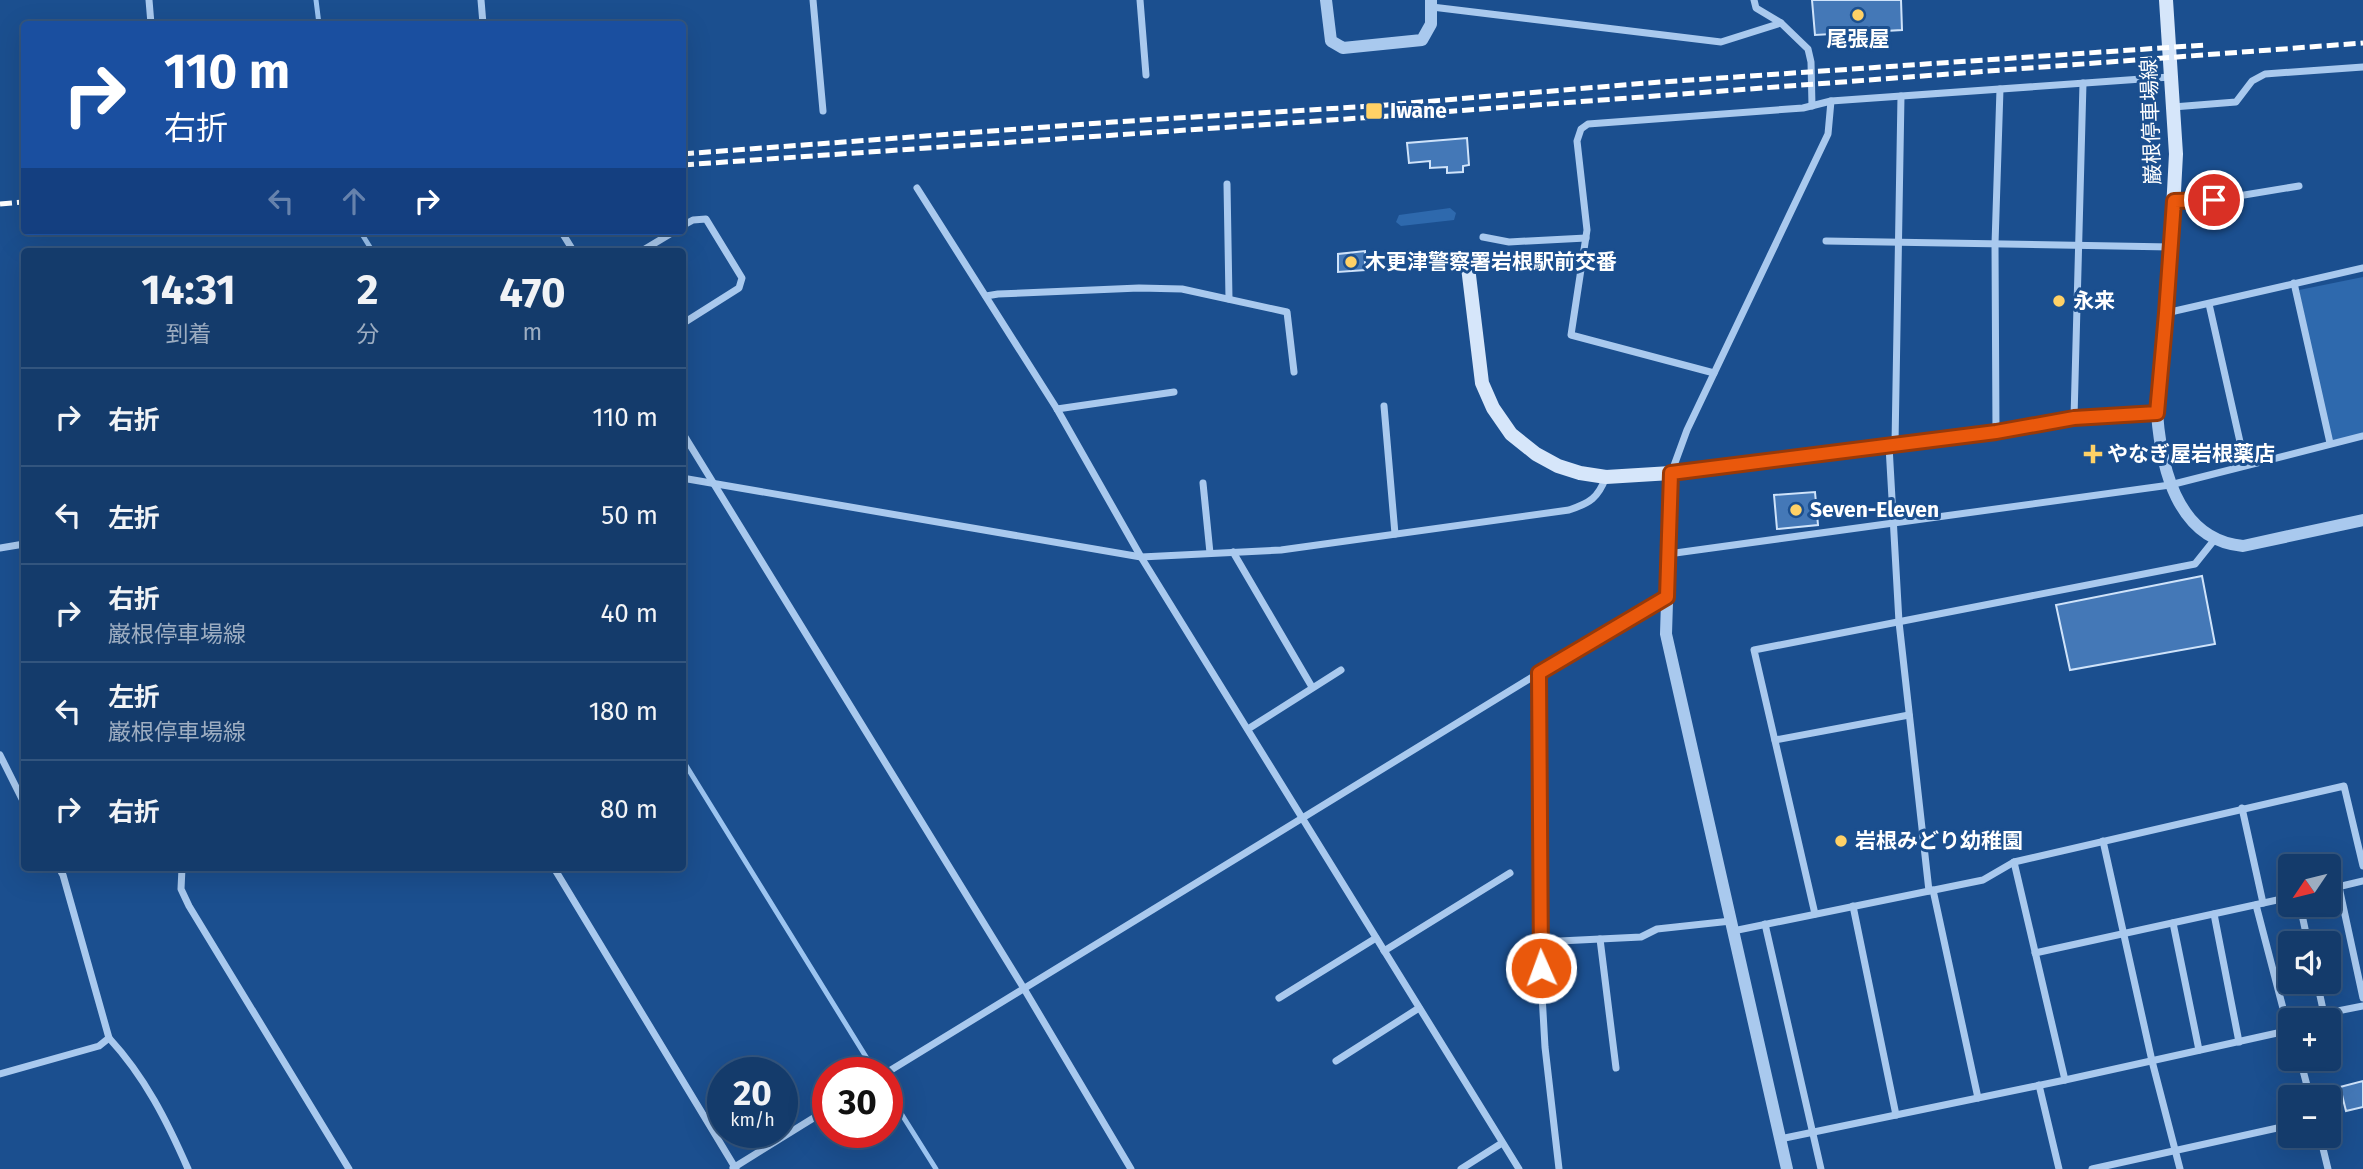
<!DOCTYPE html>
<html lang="ja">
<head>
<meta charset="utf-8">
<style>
  body { margin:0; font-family:"Fira Sans","Noto Sans JP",sans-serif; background:#214673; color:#f1f3f6; height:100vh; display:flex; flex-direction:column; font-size:26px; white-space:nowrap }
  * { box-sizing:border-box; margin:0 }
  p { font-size:23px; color:#9dadc1 }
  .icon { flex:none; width:38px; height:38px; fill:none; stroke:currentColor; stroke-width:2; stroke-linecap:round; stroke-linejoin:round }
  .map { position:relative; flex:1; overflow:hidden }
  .drawer { position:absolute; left:21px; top:248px; width:665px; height:623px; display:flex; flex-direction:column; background:#143b6b; border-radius:7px; box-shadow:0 7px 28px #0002,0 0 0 2px #33557e }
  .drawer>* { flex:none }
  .banner { position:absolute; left:21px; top:21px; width:665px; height:214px; border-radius:7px; box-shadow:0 7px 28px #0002,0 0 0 2px #33557e; background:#1a4fa0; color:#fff; overflow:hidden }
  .needle { width:46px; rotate:235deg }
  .controls { position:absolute; left:2278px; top:854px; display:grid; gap:14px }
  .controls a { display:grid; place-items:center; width:63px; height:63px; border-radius:7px; background:#143b6b; box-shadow:0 7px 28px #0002,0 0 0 2px #33557e; font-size:35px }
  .speed { position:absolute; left:707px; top:1057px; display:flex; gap:14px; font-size:35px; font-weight:700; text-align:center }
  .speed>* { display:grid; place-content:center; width:91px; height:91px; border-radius:50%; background:#143b6b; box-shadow:0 7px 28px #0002,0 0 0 2px #33557e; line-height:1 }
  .speed small { font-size:18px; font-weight:400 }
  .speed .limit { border:10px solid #d22; background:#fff; color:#111 }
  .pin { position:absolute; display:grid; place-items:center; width:60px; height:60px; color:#fff; margin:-30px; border:4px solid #fff; border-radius:50%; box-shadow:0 2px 7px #0007 }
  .me { position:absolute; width:77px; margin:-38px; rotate:358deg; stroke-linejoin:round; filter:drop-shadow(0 0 5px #0008) }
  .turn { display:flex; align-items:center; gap:24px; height:147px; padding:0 28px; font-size:32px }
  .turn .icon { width:91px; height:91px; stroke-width:2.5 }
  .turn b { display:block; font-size:49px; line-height:60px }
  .lanes { display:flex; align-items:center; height:66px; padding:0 28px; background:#0003; justify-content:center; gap:35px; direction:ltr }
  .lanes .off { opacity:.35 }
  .eta { display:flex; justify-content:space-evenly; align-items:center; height:119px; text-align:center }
  .eta b { font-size:42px; font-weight:700; line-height:49px }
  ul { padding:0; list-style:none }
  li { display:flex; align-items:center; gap:21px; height:98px; padding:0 28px; border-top:2px solid #33557e }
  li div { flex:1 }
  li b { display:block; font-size:26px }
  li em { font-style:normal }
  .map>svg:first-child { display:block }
  .green { fill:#2e69ad }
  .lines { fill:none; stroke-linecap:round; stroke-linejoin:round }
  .stream { stroke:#9cc4f0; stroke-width:5 }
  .building { fill:#4478b7; stroke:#cfe3fa; stroke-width:2 }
  .minor { stroke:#a9c9ee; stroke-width:7 }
  .tertiary { stroke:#a9c9ee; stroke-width:12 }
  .secondary { stroke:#d6e6fa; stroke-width:14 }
  .rail { stroke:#fff; stroke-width:5; stroke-dasharray:12 5; stroke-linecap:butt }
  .route-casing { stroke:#983908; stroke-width:18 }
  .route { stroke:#ea580c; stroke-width:12 }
  .poi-dot { fill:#ffd166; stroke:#1b4f8f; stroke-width:2.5 }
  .labels { text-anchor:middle; stroke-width:6; stroke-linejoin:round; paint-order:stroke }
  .poi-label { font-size:21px; font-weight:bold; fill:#fff; stroke:#1b4f8f; text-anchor:start }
  .street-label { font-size:21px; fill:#fff; stroke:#1b4f8f }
</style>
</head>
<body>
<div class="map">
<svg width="2363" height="1169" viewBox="0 0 2363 1169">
  <rect width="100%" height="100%" fill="#1b4f8f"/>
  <g class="green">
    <polygon points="1450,208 1456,213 1454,220 1401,226 1396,222 1399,215"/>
    <polygon points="2363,277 2363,434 2331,441 2299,290"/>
  </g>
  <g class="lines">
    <g class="stream">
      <polyline points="316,0 319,24"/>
      <polyline points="360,231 373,252"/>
      <polyline points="682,759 876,1073"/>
      <polyline points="887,1091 936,1169"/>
    </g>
  </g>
  <g class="building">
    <polygon points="1812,0 1901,0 1902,30 1815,35"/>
    <polygon points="1467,138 1469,165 1463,166 1463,172 1447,173 1447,167 1430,168 1430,161 1409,163 1407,143"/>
    <polygon points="1365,251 1365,270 1338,272 1338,254"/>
    <polygon points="1815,492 1818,525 1777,529 1774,495"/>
    <polygon points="2202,576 2215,644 2070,670 2056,605"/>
    <polygon points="2363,1081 2363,1107 2346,1111 2340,1087"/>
  </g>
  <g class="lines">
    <g class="minor">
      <polyline points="149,0 151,24"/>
      <polyline points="481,0 483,24"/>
      <polyline points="813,0 823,111"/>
      <polyline points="1140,0 1146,75"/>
      <polyline points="1432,7 1721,42 1781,23 1756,8 1754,0"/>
      <polyline points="1781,23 1808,49 1811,62 1812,106"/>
      <polyline points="2173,107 2236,102 2252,81 2265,74 2363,67"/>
      <polyline points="1227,184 1229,299"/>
      <polyline points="917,188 1057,409 1141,557 1519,1169"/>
      <polyline points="2174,201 2214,200 2299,186"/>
      <polyline points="682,226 693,220 706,219 742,278 739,288 682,324"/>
      <polyline points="561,231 574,252"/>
      <polyline points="1483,237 1509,242 1586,238"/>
      <polyline points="1826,241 2171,247"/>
      <polyline points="640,252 675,231"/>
      <polyline points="2294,283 2330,443"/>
      <polyline points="986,296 998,294 1139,288 1182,289 1287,312 1294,372"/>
      <polyline points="2209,304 2245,464"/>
      <polyline points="2166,313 2363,268"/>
      <polyline points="1714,373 1571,335 1587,230 1577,141 1581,129 1588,124 1803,108 1831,101 2170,77"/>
      <polyline points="1384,406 1395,534"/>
      <polyline points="1057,409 1174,392"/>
      <polyline points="2074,418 2083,83"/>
      <polyline points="1996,431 1995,244 2000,89"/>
      <polyline points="682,432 1023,987 1131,1169"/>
      <polyline points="1895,444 1901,96"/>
      <polyline points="1889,446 1899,622 1929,891"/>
      <polyline points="1672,471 1687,430 1828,134 1831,101"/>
      <path d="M 682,478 L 1141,557 L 1281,550 L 1569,510 C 1590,503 1598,498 1606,477"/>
      <polyline points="1203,483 1210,553"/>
      <polyline points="0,548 24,544"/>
      <polyline points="1233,552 1312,687"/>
      <polyline points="1668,554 2170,485 2363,436"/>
      <polyline points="1539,673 1539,942 1545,1047 1559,1169"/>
      <polyline points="1248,729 1341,670"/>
      <polyline points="1775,740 1909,715"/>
      <polyline points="0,755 24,803"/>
      <polyline points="2242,808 2263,903"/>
      <polyline points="2103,841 2152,1061 2180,1169"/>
      <polyline points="2014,862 2065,1080"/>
      <path d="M 59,868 L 63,875 L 109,1038 C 145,1077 167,1121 188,1169"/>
      <polyline points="182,868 181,889 189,906 349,1169"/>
      <polyline points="554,868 736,1169"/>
      <polyline points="2339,887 2363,998"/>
      <polyline points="2329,889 2363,881"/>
      <polyline points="1933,890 1978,1098"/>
      <polyline points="2256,905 2284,1012 2291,1026"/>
      <polyline points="2300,905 2308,943"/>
      <polyline points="1853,906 1896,1115"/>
      <polyline points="1815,914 1754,650 2195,564 2215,539"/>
      <polyline points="2214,914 2239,1042"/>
      <polyline points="2173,923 2199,1050"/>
      <polyline points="1765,924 1821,1169"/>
      <polyline points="1733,931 1983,880 2014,862 2344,786 2363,866"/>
      <polyline points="1600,939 1616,1068"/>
      <polyline points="1539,942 1641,937 1657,929 1731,921"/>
      <polyline points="1384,951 1510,873"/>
      <polyline points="2035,953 2291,897"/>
      <polyline points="2317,982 2324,1014"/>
      <polyline points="1279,998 1376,938"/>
      <polyline points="2292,1020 2363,1006"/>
      <polyline points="2300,1059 2310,1097"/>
      <polyline points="1336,1061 1419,1008"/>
      <polyline points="886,1073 1539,673 1667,597"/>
      <polyline points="0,1074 99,1046 109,1038"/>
      <polyline points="2039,1085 2059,1169"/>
      <polyline points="2320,1136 2328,1169"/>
      <polyline points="1780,1139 2065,1080 2291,1030"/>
      <polyline points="733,1168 828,1109"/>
      <polyline points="1461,1169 1502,1143"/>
      <polyline points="2092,1169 2291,1125"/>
    </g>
    <g class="tertiary">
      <polyline points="1326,0 1331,41 1343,48 1422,40 1431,24 1431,0"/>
      <path d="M 2157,413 C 2161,467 2177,540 2243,546 L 2363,520"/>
      <polyline points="1671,473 1666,634 1787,1169"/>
    </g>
    <polyline class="secondary" points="1468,267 1482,383 1493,408 1511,434 1536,454 1558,466 1580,473 1606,477 1671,473 1996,432 2074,418 2157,413 2171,247 2176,154 2166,0"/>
    <g class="rail">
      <polyline points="682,154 1113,122 1373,106 1647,83 2205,45"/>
      <polyline points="682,165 1375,117 2363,43"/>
      <polyline points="0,204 24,202"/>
    </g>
  </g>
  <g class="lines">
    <g class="route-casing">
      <polyline id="route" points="1541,968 1539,673 1667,597 1671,473 1996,432 2074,418 2157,413 2166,313 2174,201 2214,200"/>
    </g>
    <use href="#route" class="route"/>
  </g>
  <g class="poi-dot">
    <circle cx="1858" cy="15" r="7"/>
    <rect x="1365" y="102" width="18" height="18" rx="3.5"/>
    <circle cx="1351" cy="262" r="7"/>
    <circle cx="2059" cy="301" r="7"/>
    <path d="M2089.5 443.5h7v7h7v7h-7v7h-7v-7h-7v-7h7z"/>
    <circle cx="1796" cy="510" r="7"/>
    <circle cx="1841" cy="841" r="7"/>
  </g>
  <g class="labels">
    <g class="poi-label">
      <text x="1858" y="46" text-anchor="middle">尾張屋</text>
      <text x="1390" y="118">Iwane</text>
      <text x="1365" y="269">木更津警察署岩根駅前交番</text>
      <text x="2073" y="308">永来</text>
      <text x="2107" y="461">やなぎ屋岩根薬店</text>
      <text x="1810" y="517">Seven-Eleven</text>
      <text x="1855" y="848">岩根みどり幼稚園</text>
    </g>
    <g class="street-label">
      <text transform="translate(2151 122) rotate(-92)" y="7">巌根停車場線</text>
    </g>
  </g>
</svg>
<div class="controls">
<a><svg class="needle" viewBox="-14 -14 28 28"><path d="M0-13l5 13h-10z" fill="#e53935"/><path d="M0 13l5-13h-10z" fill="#9dadc1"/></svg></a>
<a><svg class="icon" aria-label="sound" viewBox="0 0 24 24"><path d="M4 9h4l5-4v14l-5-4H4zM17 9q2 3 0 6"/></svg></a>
<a>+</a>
<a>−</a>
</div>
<div class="speed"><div>20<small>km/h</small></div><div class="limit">30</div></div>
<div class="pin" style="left:2214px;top:200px;background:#d93025"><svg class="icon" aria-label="arrive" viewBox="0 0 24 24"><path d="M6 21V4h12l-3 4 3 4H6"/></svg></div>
<svg class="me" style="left:1541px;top:968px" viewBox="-20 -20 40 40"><circle r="17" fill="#ea580c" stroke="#fff" stroke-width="3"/><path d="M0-11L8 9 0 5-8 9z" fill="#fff"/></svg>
<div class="banner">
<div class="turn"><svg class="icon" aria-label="right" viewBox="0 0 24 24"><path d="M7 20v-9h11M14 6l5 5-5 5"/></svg><div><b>110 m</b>右折</div></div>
<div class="lanes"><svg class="icon off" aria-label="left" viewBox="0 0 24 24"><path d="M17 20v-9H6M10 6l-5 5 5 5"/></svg><svg class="icon off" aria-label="ahead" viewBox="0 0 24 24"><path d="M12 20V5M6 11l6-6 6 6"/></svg><svg class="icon" aria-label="right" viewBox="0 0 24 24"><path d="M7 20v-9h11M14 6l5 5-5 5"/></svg></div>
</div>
<section class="drawer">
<div class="eta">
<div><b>14:31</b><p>到着</p></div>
<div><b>2</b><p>分</p></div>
<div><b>470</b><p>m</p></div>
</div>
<ul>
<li><svg class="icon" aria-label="right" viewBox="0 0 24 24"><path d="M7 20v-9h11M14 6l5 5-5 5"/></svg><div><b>右折</b></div><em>110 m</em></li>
<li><svg class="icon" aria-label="left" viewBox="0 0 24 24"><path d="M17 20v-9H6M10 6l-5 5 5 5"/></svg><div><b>左折</b></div><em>50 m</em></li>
<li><svg class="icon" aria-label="right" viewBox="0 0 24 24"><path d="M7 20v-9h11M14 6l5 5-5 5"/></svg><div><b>右折</b><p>巌根停車場線</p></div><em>40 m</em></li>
<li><svg class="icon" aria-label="left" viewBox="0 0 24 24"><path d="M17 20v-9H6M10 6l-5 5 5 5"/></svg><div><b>左折</b><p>巌根停車場線</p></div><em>180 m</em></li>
<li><svg class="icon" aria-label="right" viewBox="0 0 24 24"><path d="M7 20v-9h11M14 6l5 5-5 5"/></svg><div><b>右折</b></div><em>80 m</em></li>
</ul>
</section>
</div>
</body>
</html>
